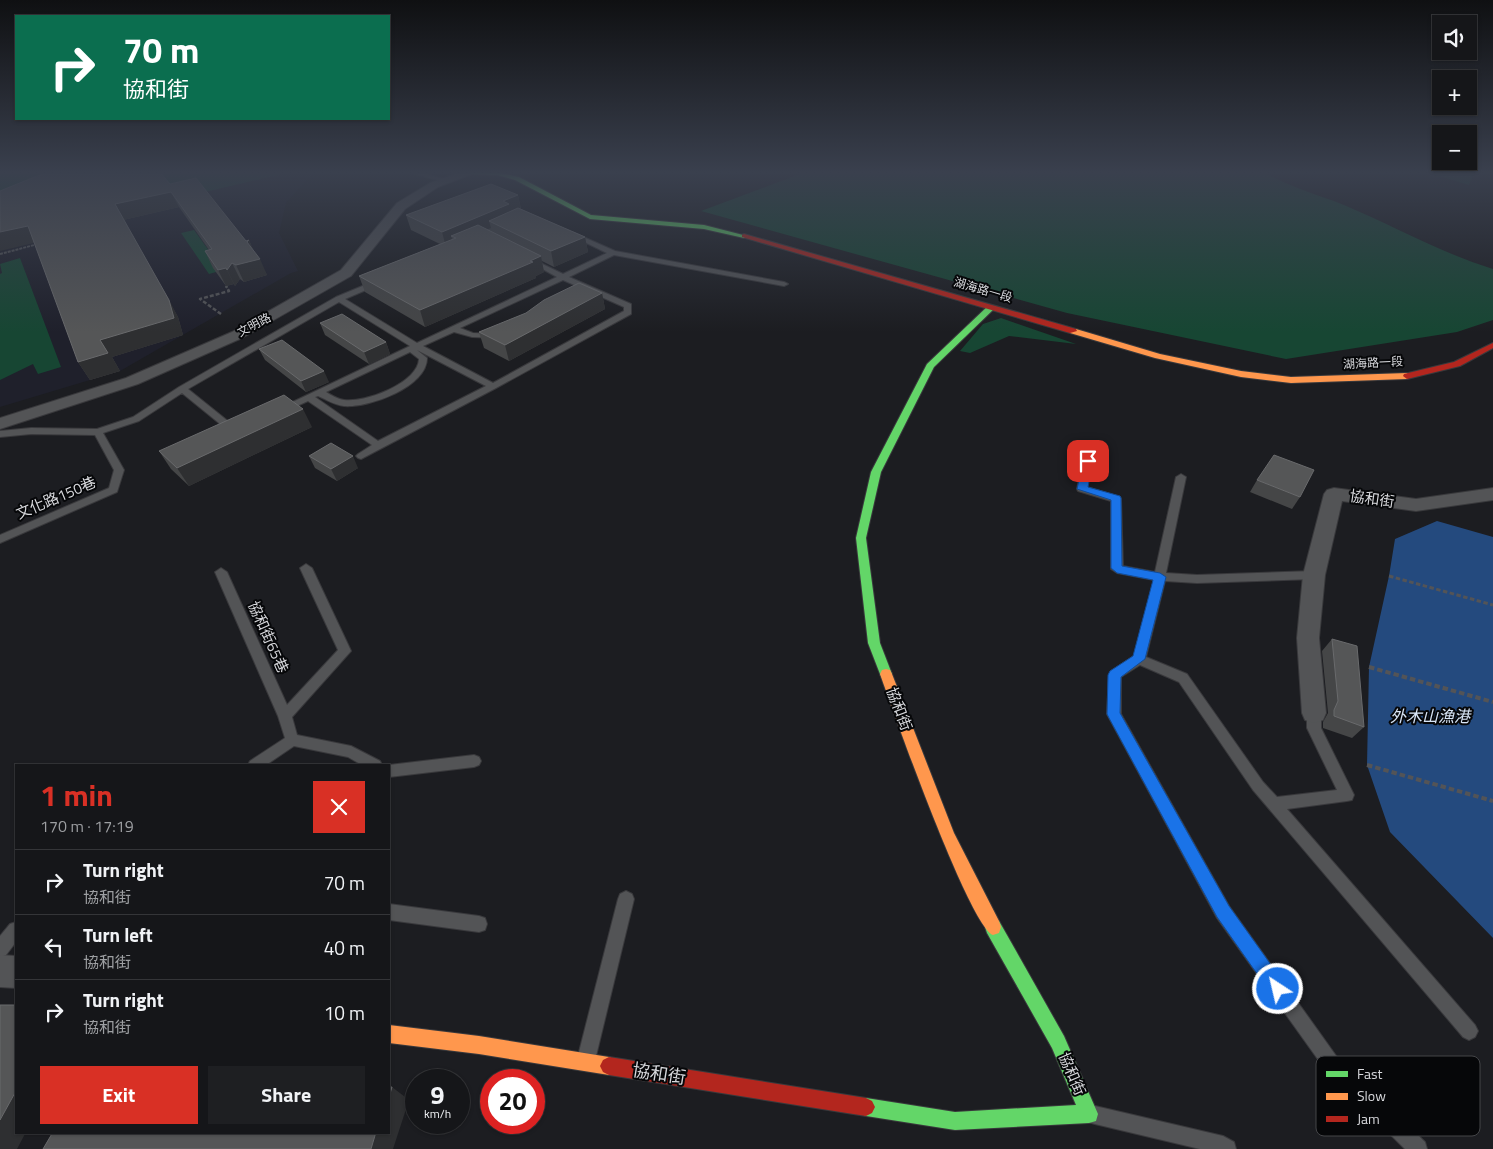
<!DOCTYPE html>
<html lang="en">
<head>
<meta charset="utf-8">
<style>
  body { margin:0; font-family:"Titillium Web","Noto Sans TC",sans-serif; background:#1e1f22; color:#f1f3f6; height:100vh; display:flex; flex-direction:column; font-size:19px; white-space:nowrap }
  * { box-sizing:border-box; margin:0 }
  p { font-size:16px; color:#9d9fa2 }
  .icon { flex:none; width:28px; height:28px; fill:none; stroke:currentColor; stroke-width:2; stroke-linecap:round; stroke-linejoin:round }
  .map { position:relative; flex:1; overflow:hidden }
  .sheet { position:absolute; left:15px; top:764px; width:375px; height:370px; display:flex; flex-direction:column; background:#151619; border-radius:0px; box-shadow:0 1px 4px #0004,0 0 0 1px #343538 }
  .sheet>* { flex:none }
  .top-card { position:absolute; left:15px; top:15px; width:375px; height:105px; border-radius:0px; box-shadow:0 1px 4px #0004,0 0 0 1px #343538; background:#0b6e4f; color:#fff; overflow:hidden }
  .controls { position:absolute; left:1432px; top:15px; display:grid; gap:10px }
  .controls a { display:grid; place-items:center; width:45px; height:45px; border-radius:0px; background:#151619; box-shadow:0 1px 4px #0004,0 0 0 1px #343538; font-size:25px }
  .speed { position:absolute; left:405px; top:1069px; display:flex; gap:10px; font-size:25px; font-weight:700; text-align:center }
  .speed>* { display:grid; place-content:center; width:65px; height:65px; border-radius:50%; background:#151619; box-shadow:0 1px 4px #0004,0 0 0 1px #343538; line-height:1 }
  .speed small { font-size:12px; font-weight:400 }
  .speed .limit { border:8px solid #d22; background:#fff; color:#111 }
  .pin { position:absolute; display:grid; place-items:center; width:42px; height:42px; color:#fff; margin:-21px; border-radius:10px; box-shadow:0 2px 8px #0006 }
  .me { position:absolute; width:55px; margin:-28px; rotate:325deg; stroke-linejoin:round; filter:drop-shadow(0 0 4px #0008) }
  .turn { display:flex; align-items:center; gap:18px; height:105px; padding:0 25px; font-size:22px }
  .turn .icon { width:65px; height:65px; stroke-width:2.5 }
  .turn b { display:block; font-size:35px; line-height:42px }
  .round { display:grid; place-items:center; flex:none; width:52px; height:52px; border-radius:0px; background:#1e1f22 }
  .overview { display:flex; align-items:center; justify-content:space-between; height:85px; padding:0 25px }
  h1 { font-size:30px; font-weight:700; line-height:38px; color:#d93025 }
  .action { display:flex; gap:10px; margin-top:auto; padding:10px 25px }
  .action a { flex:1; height:58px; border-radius:0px; background:#d93025; color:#fff; font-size:20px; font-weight:700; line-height:58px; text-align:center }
  .action a+a { background:#1e1f22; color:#f1f3f6 }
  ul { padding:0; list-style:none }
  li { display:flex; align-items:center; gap:15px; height:65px; padding:0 25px; border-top:1px solid #343538 }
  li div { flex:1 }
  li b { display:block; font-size:19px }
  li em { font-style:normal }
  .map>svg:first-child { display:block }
  .built { fill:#1f202b }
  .green { fill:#174633 }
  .water { fill:#244a7e }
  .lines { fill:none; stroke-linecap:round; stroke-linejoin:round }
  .lane-casing { stroke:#39393c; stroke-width:2 }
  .street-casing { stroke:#39393c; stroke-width:2 }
  .fast-casing { stroke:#39393c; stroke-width:2 }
  .slow-casing { stroke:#39393c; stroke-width:2 }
  .jam-casing { stroke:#39393c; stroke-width:2 }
  .path-far3 { stroke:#535457; stroke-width:2; stroke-dasharray:3 1; stroke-linecap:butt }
  .path-far2 { stroke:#535457; stroke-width:2.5; stroke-dasharray:4 2; stroke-linecap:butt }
  .path-far1 { stroke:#535457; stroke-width:3; stroke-dasharray:4.5 2.5; stroke-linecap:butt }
  .path { stroke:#535457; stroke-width:4; stroke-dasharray:5.5 3; stroke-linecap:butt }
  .lane { fill:#535456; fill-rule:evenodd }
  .street { fill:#535456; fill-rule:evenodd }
  .fast { fill:#63d668; fill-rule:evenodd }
  .slow { fill:#ff974d; fill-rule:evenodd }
  .jam { fill:#b3261e; fill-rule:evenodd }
  .wall { fill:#454647 }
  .shaded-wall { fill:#2e2f31 }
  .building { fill:#555657; stroke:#696a6c }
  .route { fill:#1a73e8; stroke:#114b97 }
  .labels { text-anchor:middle; stroke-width:4; stroke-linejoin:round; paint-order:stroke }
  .far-street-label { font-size:12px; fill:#d8d9dd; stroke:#060709 }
  .street-label { font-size:15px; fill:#d8d9dd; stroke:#060709 }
  .water-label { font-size:16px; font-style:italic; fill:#d8e5f6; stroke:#060709 }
  .near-street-label { font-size:18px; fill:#d8d9dd; stroke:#060709 }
  .key { fill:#060709; stroke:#454649; stroke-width:1 }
  .key-label { font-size:14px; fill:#d8d9dd }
</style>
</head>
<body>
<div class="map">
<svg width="1493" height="1149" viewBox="0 0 1493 1149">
  <rect width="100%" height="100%" fill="#1c1d21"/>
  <polygon class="built" points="120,171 315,171 286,203 279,233 298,271 291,273 120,371 0,407 0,201"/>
  <g class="green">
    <polygon points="0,171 115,171 0,195"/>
    <polygon points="167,171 295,171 171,200 156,174"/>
    <path d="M 808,171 L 1262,171 C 1288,187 1316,194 1344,205 C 1394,226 1441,253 1493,269 L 1493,320 L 1457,332 L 1286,359 L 1067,313 L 701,211 Z"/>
    <polygon points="1422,171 1493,171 1493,174 1474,172 1469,185"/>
    <polygon points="194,230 220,266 216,272 209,274 181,233"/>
    <polygon points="20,258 61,367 38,374 33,364 0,380 0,274 2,273 0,264"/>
    <polygon points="1001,318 1076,344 1009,336 970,353 960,351 983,324"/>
  </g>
  <polygon class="water" points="1437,521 1493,537 1493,938 1390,832 1367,765 1369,667 1389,576 1395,539"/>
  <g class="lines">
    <g class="lane-casing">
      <g id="lane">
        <polygon points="405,171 416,171 447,180 444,182"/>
        <path d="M 572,232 L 615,251 L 784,282 L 788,284 L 784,286 L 614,255 L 569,277 L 631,304 L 631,314 L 496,388 L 361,459 L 358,458 L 356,456 L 358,454 L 372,445 L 308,401 L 286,411 L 280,411 L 278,409 L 410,346 L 339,302 L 188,389 L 234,426 L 239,426 L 239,430 L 233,433 L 230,432 L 182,393 L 139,421 L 103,433 L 124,470 L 117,492 L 0,543 L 0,535 L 109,488 L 114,470 L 95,435 L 31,434 L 0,437 L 0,431 L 31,428 L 97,429 L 133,417 L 179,387 L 336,297 L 377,280 L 381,282 L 380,284 L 345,299 L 417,343 L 557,277 L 528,261 L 528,259 L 532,259 L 563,274 L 607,253 L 570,235 L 569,234 ZM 563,280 L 624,307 L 624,311 L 493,383 L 423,346 L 454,332 L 472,337 L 497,338 L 497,334 L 473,333 L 460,328 ZM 417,350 L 486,386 L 378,441 L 315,397 L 318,396 C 327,400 335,405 344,406 C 369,408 427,387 427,358 ZM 410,352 L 419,359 C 418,383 365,403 344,400 C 337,399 331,395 326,392 Z"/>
        <polygon points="1091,444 1096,447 1087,487 1120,497 1121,499 1123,566 1155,572 1176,477 1181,474 1186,477 1166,573 1197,575 1314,571 1320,575 1314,579 1197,583 1165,581 1146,657 1187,674 1263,782 1277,797 1337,790 1307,728 1307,713 1309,709 1314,708 1319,709 1321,713 1321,728 1354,795 1352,800 1347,801 1287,809 1475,1025 1478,1031 1475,1037 1469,1040 1463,1037 1253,790 1179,682 1140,665 1121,677 1121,714 1229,906 1339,1060 1425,1142 1427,1149 1405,1149 1327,1072 1217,918 1107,714 1109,675 1111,671 1134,656 1154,580 1117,573 1111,569 1111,501 1078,491 1077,489 1086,447"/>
        <polygon points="306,564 312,568 351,651 292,717 297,735 351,746 380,761 382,765 362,765 348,757 294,746 266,765 248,765 250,761 285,738 278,716 215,572 221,568 227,572 287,705 338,650 300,568"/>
        <polygon points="474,755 479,757 481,761 479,765 474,767 389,777 389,765"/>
        <polygon points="626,891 632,894 634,899 596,1056 593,1062 587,1065 581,1062 578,1056 618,899 620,894"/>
        <polygon points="389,904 479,916 485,918 487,924 485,930 479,932 389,920"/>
        <polygon points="16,922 16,942 6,955 0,957 0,936 10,924"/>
        <polygon points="1095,1106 1223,1136 1234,1142 1236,1149 1200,1149 1095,1124 1088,1122 1086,1115 1088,1108"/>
      </g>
    </g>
    <g class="street-casing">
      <g id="street">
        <polygon points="463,171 477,172 438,187 405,209 351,276 242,338 138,384 0,429 0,418 126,378 232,332 341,270 397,203 430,183"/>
        <polygon points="1334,488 1416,499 1493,488 1493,500 1416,511 1342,501 1325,575 1319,638 1326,713 1323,720 1314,723 1305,720 1302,713 1297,638 1303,575 1324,494 1327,490"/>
        <polygon points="0,955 16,956 16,988 0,987"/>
      </g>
    </g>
    <g class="fast-casing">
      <g id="fast">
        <polygon points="469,171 497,172 519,177 591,215 704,225 747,236 744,238 704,229 590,219 515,180 497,175 471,174"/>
        <polygon points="989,305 996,307 934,367 881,472 866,538 880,643 892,674 890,678 886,679 882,678 880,674 868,643 856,538 871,472 927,364"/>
        <polygon points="993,919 999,921 1064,1036 1098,1114 1096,1121 1089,1123 955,1130 866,1116 860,1113 857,1107 860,1101 866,1098 955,1112 1076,1105 1052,1048 987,933 985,927 987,921"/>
      </g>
    </g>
    <g class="slow-casing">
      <g id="slow">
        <polygon points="1070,329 1076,329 1160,354 1241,371 1291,377 1407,373 1411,376 1407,379 1291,383 1241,377 1155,358 1070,333"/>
        <path d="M 886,669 L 890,670 L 892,674 L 954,833 L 999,921 L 1001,927 L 999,933 L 993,935 C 969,925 893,711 880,674 L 882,670 Z"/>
        <polygon points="389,1025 479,1036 609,1057 615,1060 618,1066 615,1072 609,1075 479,1054 389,1043"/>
      </g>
    </g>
    <g class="jam-casing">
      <g id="jam">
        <polygon points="744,234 1076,329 1077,331 1070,333 742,237 742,235"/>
        <polygon points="1493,343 1493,348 1460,366 1407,379 1403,376 1404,374 1454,362"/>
        <polygon points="609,1057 866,1098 872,1101 875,1107 872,1113 866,1116 609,1075 603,1072 600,1066 603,1060"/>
      </g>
    </g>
    <g class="path-far3">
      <polyline points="0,254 38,244"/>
      <polyline points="226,286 227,288"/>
    </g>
    <polyline class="path-far2" points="221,314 200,299 229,291 226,286"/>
    <polyline class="path-far1" points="1389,576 1493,605"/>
    <g class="path">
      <polyline points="1369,667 1493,702"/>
      <polyline points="1367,765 1493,801"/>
    </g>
    <use href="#lane" class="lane"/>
    <use href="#street" class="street"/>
    <use href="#fast" class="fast"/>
    <use href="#slow" class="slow"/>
    <use href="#jam" class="jam"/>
  </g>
  <g class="wall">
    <polygon points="58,171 170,184 246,241 249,240 253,250 267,275 244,282 240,279 235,286 234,284 226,286 213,268 205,251 209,250 179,207 123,220 178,317 183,335 112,357 120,371 90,380 78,362"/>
    <polygon points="518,195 521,209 585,237 588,252 554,267 542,261 544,272 536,276 536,278 425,327 365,292 359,276 440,244 411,230 406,215"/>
    <polygon points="602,293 605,309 509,361 484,348 479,332"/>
    <polygon points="320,323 386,342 390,354 369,364 325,335"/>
    <polygon points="259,349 329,382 306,392 265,360"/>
    <polygon points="312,427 189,486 171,469 159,451"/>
    <polygon points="309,456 358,468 337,481 315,468"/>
    <polygon points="1257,480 1300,497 1292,509 1250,492"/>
    <polygon points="1332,639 1364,727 1352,738 1323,728 1323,722 1328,713 1322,651"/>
  </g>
  <g class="shaded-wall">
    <polygon points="171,192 179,207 123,220 115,204"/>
    <polygon points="518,195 521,210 489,221 491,228 457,243 456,238 451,236 454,244 446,247 442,232 503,201"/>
    <polygon points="28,226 38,242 0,251 0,232"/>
    <polygon points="585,237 588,252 554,267 551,251"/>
    <polygon points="249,240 256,256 247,242"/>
    <polygon points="541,256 544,272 536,276 536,278 425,327 420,310"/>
    <polygon points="260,259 267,275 244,282 236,265"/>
    <polygon points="232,263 240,279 235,286 227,270"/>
    <polygon points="226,268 234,284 226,286 218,270"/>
    <polygon points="602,293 605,309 509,361 505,345"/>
    <polygon points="169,300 178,317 183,335 112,357 120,371 90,380 78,362 100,340"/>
    <polygon points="386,342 390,354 369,364 364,352"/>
    <polygon points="324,371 329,382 306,392 301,381"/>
    <polygon points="303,409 312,427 189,486 177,468"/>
    <polygon points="353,456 358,468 337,481 331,469"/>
    <polygon points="392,1087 409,1100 393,1149 371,1149 376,1132 389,1132 389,1097"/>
    <polygon points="16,1091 16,1132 26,1132 17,1149 0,1149 0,1120"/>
  </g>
  <g class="building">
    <polygon points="58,171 159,171 170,184 196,178 246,241 249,240 247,242 260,259 236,265 232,263 227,270 226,268 218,270 205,251 212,249 171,192 115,204 169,300 174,318 100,340 108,353 78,362 28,226 0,232 0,191 37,176"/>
    <polygon points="491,184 518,195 503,201 509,204 442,232 406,215"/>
    <polygon points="518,208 585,237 551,251 489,221"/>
    <polygon points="478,225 541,256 530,261 533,262 420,310 359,276 456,238 451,236"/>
    <polygon points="579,283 602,293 505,345 479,332 526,313 544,300"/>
    <polygon points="342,314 386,342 364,352 320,323"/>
    <polygon points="282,340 324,371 301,381 259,349"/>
    <polygon points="284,395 303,409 177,468 159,451"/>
    <polygon points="331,443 353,456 331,469 309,456"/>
    <polygon points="1274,455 1314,470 1300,497 1257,480"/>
    <polygon points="1332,639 1357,646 1364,727 1334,716 1334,710 1338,701"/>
    <polygon points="0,1005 16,1005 16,1091 0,1120"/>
    <polygon points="389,1087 392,1087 389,1097"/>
    <polygon points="53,1132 376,1132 371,1149 43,1149"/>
  </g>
  <linearGradient id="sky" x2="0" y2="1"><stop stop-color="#0f1012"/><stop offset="0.52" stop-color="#3a404e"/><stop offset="1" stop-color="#3a404e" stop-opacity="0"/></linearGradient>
  <rect width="1493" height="332" fill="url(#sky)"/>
  <polygon class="route" points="1088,458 1093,461 1088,487 1120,496 1121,498 1122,566 1160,573 1166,577 1145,659 1121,677 1120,713 1229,906 1284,983 1287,989 1284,995 1278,998 1272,995 1217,917 1109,718 1107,714 1108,675 1110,671 1133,656 1153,580 1117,573 1111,568 1111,500 1077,489 1083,461"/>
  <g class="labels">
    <g class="far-street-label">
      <text transform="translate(983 290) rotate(16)" y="4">湖海路一段</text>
      <text transform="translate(254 325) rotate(-28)" y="4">文明路</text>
      <text transform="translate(1373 363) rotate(-3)" y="4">湖海路一段</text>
    </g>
    <g class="street-label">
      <text transform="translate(56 498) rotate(-23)" y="5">文化路150巷</text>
      <text transform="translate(1372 499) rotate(8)" y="5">協和街</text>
      <text transform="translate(268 637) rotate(66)" y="5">協和街65巷</text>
      <text transform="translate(899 709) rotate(69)" y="5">協和街</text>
      <text transform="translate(1072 1074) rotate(67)" y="5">協和街</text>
    </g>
    <g class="water-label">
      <text x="1430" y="722">外木山漁港</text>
    </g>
    <g class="near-street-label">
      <text transform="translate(659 1074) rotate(9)" y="6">協和街</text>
    </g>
  </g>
  <rect x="1316" y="1056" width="164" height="80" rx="8" class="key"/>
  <rect x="1326" y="1071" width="22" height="6" fill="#63d668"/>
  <rect x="1326" y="1093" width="22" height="7" fill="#ff974d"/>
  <rect x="1326" y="1116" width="22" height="6" fill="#b3261e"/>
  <g class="key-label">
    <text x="1357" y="1079">Fast</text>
    <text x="1357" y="1101">Slow</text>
    <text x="1357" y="1124">Jam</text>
  </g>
</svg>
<div class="controls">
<a><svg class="icon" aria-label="sound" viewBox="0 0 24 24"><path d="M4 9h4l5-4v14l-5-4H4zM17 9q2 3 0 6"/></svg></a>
<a>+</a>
<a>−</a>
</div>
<div class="speed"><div>9<small>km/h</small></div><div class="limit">20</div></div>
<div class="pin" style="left:1088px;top:461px;background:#d93025"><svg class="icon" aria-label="arrive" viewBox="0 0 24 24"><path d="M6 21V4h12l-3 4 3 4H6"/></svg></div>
<svg class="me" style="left:1278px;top:989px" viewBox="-20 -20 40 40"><circle r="17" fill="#1a73e8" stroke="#fff" stroke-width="3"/><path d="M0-11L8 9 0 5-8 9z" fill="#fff"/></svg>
<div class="top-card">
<div class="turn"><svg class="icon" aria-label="right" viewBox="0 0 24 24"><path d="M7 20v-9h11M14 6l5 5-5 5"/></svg><div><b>70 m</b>協和街</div></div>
</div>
<section class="sheet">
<div class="overview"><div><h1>1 min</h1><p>170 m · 17:19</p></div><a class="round" style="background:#d93025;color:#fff"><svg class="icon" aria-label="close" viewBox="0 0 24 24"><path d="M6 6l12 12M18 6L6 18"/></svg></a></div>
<ul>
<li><svg class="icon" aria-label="right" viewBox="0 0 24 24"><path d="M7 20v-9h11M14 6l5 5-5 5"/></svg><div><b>Turn right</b><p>協和街</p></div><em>70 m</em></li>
<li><svg class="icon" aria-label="left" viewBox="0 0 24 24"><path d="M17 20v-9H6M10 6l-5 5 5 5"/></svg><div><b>Turn left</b><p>協和街</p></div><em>40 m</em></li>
<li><svg class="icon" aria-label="right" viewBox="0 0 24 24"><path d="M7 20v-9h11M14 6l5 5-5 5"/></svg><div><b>Turn right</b><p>協和街</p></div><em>10 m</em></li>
</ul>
<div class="action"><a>Exit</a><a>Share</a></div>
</section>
</div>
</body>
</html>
